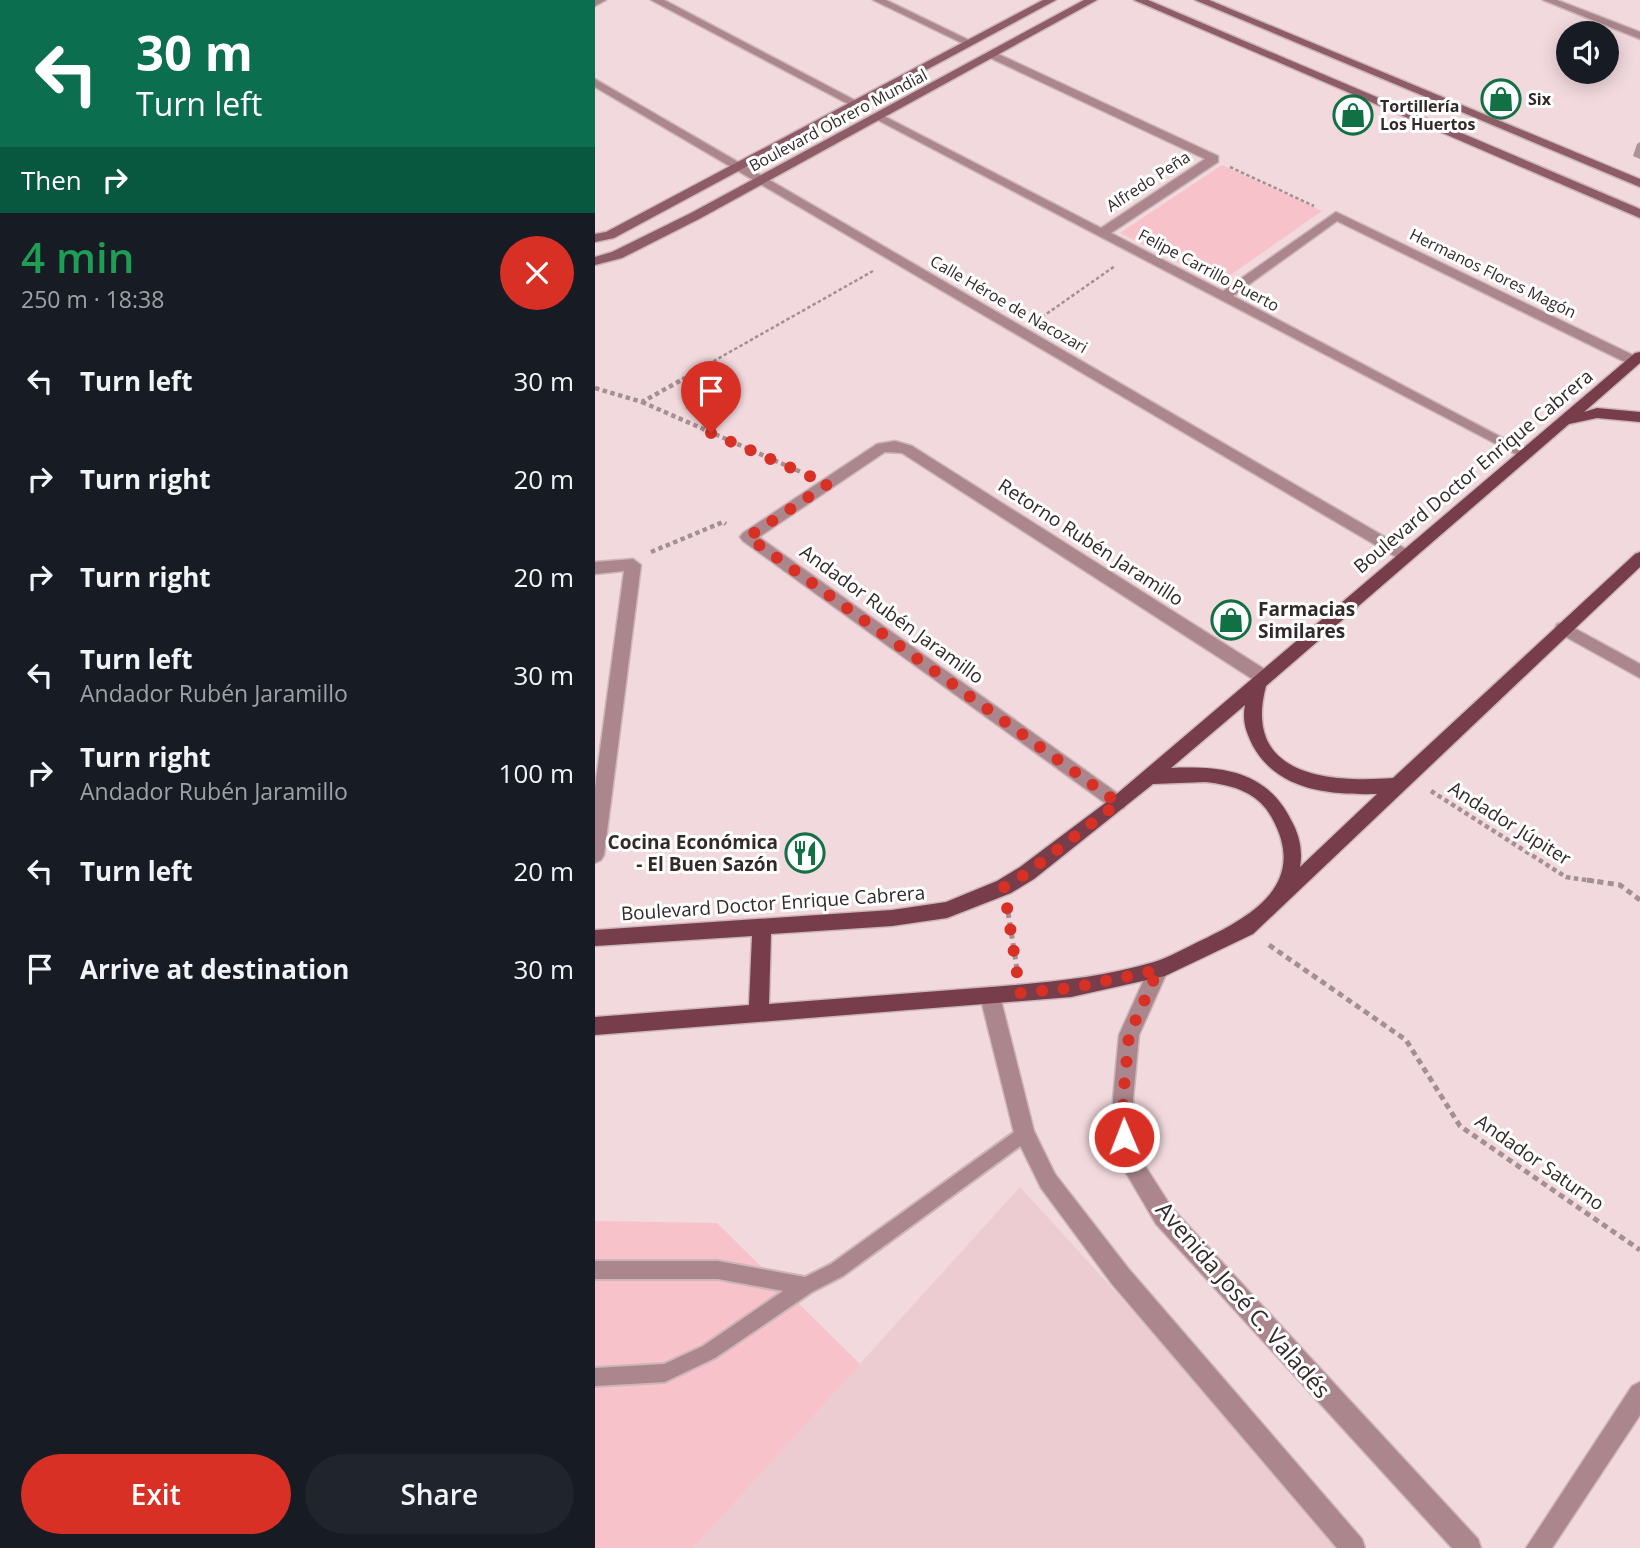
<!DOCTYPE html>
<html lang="en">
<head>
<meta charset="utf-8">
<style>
  body { margin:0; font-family:"Open Sans",sans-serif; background:#20242c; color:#f1f3f6; height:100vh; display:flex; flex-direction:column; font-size:26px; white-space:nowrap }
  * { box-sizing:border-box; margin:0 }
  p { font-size:23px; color:#9ea1a6 }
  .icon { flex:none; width:38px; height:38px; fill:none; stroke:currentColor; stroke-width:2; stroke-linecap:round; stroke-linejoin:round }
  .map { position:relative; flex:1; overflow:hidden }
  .details { display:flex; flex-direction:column; background:#171b24; width:595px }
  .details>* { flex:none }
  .guide { background:#0b6e4f; color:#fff; overflow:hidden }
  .fabs { position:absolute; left:961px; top:21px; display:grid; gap:14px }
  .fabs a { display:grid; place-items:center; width:63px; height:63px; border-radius:50%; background:#171b24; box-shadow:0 4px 18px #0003; font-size:35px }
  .pin { position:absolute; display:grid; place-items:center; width:60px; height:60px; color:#fff; margin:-72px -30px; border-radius:50% 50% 50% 0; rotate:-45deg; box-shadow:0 0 7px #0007 }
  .pin .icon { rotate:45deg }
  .me { position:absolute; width:77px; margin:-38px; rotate:359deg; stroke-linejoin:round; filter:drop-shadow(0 0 5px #0008) }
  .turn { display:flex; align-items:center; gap:24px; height:147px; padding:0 21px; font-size:32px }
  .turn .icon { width:91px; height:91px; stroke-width:2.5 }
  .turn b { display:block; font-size:49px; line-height:60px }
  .then { display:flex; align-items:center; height:66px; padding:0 21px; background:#0003; gap:14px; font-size:26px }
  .round { display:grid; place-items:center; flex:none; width:74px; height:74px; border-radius:37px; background:#20242c }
  .headline { display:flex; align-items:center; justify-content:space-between; height:119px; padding:0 21px }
  h1 { font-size:42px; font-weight:600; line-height:52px; color:#1e9e55 }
  .button { display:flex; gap:14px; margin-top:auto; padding:14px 21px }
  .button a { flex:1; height:80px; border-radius:42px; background:#d93025; color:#fff; font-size:28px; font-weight:600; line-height:80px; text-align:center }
  .button a+a { background:#20242c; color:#f1f3f6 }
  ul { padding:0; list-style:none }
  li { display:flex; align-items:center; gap:21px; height:98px; padding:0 21px }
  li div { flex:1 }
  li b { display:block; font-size:26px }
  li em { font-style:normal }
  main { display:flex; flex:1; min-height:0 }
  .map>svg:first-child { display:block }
  .built { fill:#eccbd1 }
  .green { fill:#f8c2cb }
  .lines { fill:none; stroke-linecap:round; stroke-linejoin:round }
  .lane-casing { stroke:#ccb6b9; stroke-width:4 }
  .street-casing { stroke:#ccb6b9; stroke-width:3 }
  .secondary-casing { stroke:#ccb6b9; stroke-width:3 }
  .primary-casing { stroke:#ccb6b9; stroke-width:3 }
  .path-far2 { stroke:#a39093; stroke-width:2.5; stroke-dasharray:3.5 2.5; stroke-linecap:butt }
  .path-far1 { stroke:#a39093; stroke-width:4.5; stroke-dasharray:4.5 3.5; stroke-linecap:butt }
  .path { stroke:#a39093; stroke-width:5; stroke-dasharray:6 4.5; stroke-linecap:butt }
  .lane { fill:#ab878d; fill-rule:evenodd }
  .street { fill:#ab878d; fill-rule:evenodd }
  .secondary { fill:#8e5c66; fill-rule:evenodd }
  .primary { fill:#783d4a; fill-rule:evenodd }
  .wall { fill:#a99497 }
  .route { stroke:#d93025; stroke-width:12; stroke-dasharray:0 21.6 }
  .labels { text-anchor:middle; stroke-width:6; stroke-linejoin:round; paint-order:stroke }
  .far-poi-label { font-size:16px; font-weight:bold; fill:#32292a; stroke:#fff; text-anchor:start }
  .far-street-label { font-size:16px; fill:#32292a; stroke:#fff }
  .street-label { font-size:19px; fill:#32292a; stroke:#fff }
  .poi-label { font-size:19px; font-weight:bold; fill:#32292a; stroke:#fff; text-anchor:start }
  .near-street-label { font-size:23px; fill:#32292a; stroke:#fff }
</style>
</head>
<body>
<main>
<section class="details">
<div class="guide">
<div class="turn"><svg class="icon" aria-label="left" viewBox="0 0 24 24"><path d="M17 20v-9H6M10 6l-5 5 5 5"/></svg><div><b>30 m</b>Turn left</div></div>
<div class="then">Then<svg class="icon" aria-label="right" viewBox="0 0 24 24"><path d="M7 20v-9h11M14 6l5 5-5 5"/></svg></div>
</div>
<div class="headline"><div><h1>4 min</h1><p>250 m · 18:38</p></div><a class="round" style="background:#d93025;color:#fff"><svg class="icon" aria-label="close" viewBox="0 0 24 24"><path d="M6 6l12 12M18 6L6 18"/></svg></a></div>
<ul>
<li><svg class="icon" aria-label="left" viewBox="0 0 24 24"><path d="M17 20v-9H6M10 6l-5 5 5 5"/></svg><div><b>Turn left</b></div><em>30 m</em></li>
<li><svg class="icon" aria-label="right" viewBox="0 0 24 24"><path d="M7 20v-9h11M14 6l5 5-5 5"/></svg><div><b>Turn right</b></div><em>20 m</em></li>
<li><svg class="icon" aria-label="right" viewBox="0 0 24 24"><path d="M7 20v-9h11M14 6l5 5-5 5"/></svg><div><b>Turn right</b></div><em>20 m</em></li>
<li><svg class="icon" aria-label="left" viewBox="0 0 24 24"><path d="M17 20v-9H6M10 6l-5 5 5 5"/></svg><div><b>Turn left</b><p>Andador Rubén Jaramillo</p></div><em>30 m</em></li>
<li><svg class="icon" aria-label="right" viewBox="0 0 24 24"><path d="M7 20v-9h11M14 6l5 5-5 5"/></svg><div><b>Turn right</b><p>Andador Rubén Jaramillo</p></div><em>100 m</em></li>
<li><svg class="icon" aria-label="left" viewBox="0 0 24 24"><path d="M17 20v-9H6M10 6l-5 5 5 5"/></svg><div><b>Turn left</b></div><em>20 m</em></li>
<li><svg class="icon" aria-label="arrive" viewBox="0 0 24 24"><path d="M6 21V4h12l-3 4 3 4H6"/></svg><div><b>Arrive at destination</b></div><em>30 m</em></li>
</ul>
<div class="button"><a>Exit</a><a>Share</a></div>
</section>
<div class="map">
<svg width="1045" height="1548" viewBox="0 0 1045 1548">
  <rect width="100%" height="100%" fill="#f2d9dd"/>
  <polygon class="built" points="425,1187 754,1548 98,1548"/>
  <g class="green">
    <polygon points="627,165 727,211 624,283 525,233"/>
    <polygon points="0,1221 122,1223 265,1364 98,1548 0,1548"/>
  </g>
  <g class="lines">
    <g class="lane-casing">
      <polygon id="lane" points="429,1125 435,1127 437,1133 435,1139 248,1276 217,1292 120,1358 76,1379 70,1382 0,1386 0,1368 69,1364 108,1346 188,1291 123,1279 0,1279 0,1261 123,1261 210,1277 236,1264"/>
    </g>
    <g class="street-casing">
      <g id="street">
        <polygon points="0,0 11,0 0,6"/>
        <polygon points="56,0 69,0 267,104 257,106"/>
        <polygon points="278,0 291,0 380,43 371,45"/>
        <polygon points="948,0 962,0 1045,32 1045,39"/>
        <polygon points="393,53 401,53 623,156 623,162 516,233 628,291 741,212 1044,358 1045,362 1034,364 742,221 638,296 938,454 936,457 926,457 275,116 285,114 506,228 610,159 393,57"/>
        <polygon points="0,79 816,552 819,556 816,560 806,560 0,87"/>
        <polygon points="300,441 317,446 674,672 676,677 674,682 662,682 307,453 290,452 164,537 529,798 532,803 529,808 523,810 517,808 148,541 145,537 148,533 282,444"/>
        <polygon points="38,559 46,565 9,855 6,860 0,863 0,788 29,571 0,574 0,562"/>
        <polygon points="968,622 1045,664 1045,678 962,632 960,628 962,624"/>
        <polygon points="563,961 570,964 573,970 544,1035 538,1099 539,1137 547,1161 577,1208 883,1539 886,1548 857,1548 561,1224 527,1166 519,1137 518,1099 524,1035 556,964"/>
        <polygon points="395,987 402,990 405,996 439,1131 460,1174 533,1268 767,1539 770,1548 742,1548 517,1284 446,1188 419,1133 385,996 388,990"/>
        <polygon points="1045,1382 1045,1415 957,1548 931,1548 1037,1386"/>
      </g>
    </g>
    <g class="secondary-casing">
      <g id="secondary">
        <polygon points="448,0 461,0 19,238 0,242 0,234 11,232"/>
        <polygon points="489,0 502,0 104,219 27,258 0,265 0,257 17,252 96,213"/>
        <polygon points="539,0 553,0 1045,209 1045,218"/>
        <polygon points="600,0 614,0 1045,179 1045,187"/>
      </g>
    </g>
    <g class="primary-casing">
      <path id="primary" d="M 1045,352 L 1045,363 L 989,412 L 1002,408 L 1045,412 L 1045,422 L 1002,418 L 974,424 L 671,686 C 647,776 733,783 798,778 L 1040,554 L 1045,552 L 1045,567 L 658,934 L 570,976 L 476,997 L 0,1035 L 0,1017 L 154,1005 L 157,936 L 0,946 L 0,930 L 297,910 L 351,902 L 402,881 L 425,867 L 517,798 L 1040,353 ZM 650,705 C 647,721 651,732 658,746 C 683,791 735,795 782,794 L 705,867 C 708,850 704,834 696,820 C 671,770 626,766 576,768 ZM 610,782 C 638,785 663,792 677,818 C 713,883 659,915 607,940 C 592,947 575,957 559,962 C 499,980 433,984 370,989 C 305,994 239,999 174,1004 L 176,934 L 297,926 L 352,918 L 416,893 L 439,879 L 558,784 Z"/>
    </g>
    <g class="path-far2">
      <polyline points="635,167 719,206"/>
      <polyline points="447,317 520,266"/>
      <polyline points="87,379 278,271"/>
    </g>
    <g class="path-far1">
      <polyline points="0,388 47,402 90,378"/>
      <polyline points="47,402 206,472"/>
      <polyline points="56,552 128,522 131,524"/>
      <polyline points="836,791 971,877 1004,882"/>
    </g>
    <g class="path">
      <polyline points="992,880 1025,885 1045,900"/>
      <polyline points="413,912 422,969"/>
      <polyline points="674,945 811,1040 865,1126 1045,1250"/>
    </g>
    <use href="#lane" class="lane"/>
    <use href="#street" class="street"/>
    <use href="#secondary" class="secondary"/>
    <use href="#primary" class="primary"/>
  </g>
  <polygon class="wall" points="1045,142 1045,159 1038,156 1042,144"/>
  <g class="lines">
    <polyline class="route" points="116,433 233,484 153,537 523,803 432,873 409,887 425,993 476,988 563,970 534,1035 528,1099 529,1137"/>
  </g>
  <defs>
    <g id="shop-ring" transform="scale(2.0125)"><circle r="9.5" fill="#fff" stroke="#127045" stroke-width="1.5"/><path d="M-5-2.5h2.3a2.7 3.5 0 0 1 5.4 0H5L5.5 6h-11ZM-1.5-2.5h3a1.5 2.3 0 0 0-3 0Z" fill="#127045"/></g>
    <g id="restaurant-ring" transform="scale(2.0125)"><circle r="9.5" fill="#fff" stroke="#127045" stroke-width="1.5"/><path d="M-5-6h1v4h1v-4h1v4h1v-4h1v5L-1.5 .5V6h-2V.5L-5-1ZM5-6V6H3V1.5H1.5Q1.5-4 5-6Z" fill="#127045"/></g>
  </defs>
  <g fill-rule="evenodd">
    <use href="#shop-ring" x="906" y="99"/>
    <use href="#shop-ring" x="758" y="115"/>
    <use href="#shop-ring" x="636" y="620"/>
    <use href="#restaurant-ring" x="210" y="853"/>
  </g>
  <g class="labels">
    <g class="far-poi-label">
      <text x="933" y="105">Six</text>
      <text x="785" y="112">Tortillería<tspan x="785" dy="18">Los Huertos</tspan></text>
    </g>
    <g class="far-street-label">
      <text transform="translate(243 120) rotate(-28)" y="6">Boulevard Obrero Mundial</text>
      <text transform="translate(553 181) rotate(-33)" y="6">Alfredo Peña</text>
      <text transform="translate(614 270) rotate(28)" y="6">Felipe Carrillo Puerto</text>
      <text transform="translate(898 273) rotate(26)" y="6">Hermanos Flores Magón</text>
      <text transform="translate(414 304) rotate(30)" y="6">Calle Héroe de Nacozari</text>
    </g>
    <g class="street-label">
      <text transform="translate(878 471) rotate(-40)" y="7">Boulevard Doctor Enrique Cabrera</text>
      <text transform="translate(496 542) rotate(33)" y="7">Retorno Rubén Jaramillo</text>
      <text transform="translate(297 614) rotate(36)" y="7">Andador Rubén Jaramillo</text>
      <text transform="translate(915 823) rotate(32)" y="7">Andador Júpiter</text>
      <text transform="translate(178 903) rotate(-4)" y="7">Boulevard Doctor Enrique Cabrera</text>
      <text transform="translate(945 1162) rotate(35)" y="7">Andador Saturno</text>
    </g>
    <g class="poi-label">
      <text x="663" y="616">Farmacias<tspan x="663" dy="22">Similares</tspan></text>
      <text x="183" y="849" text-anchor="end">Cocina Económica<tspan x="183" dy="22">- El Buen Sazón</tspan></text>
    </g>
    <g class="near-street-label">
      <text transform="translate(648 1300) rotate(49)" y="8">Avenida José C. Valadés</text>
    </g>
  </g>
</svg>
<div class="fabs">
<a><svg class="icon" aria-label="sound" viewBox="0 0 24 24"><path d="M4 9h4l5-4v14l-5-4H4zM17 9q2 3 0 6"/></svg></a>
</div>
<div class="pin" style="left:116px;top:433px;background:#d93025"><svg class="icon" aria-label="arrive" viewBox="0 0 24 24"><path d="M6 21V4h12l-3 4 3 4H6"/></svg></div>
<svg class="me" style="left:529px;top:1137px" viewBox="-20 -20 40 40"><circle r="17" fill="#d93025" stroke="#fff" stroke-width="3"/><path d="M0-11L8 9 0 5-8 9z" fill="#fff"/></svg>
</div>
</main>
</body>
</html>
